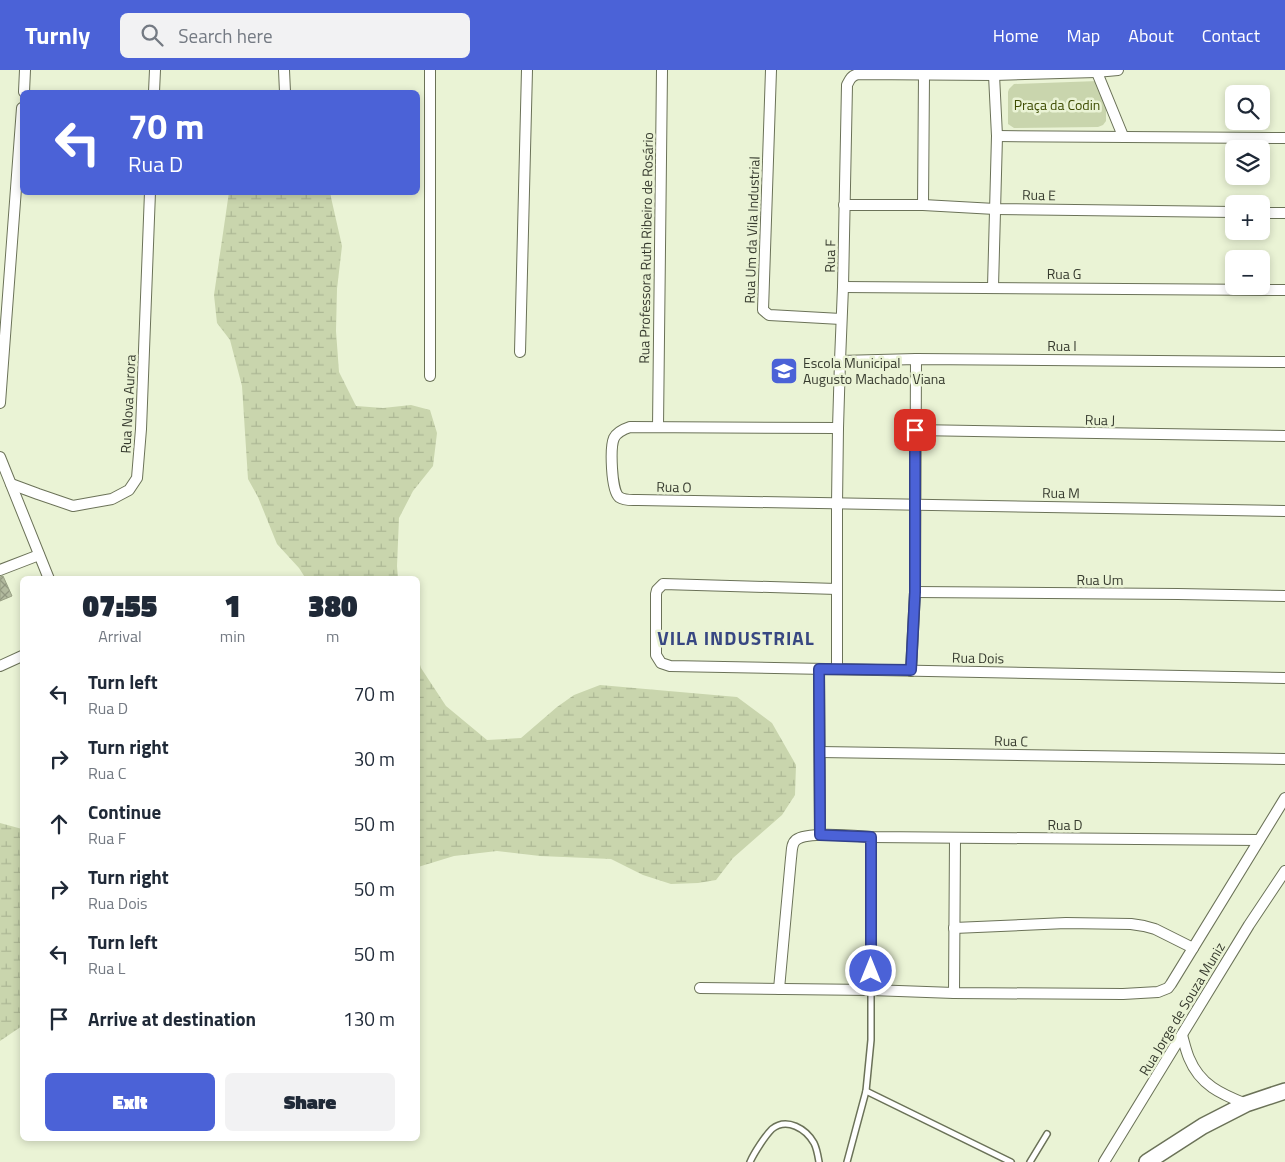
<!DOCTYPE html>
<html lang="en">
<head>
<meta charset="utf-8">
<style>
  body { margin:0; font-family:"Titillium Web",sans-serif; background:#f2f2f3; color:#1f2937; height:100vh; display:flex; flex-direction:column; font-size:19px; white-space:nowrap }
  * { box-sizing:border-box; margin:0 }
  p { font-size:16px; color:#747a83 }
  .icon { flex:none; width:28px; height:28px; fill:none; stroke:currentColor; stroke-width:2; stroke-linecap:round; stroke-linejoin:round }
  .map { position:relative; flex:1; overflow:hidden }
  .side { position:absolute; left:20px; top:506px; width:400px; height:565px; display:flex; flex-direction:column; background:#fff; border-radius:8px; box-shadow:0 2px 8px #0003 }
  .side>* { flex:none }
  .guide { position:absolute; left:20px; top:20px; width:400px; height:105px; border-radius:8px; box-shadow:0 2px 8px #0003; background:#4b62d7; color:#fff; overflow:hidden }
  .controls { position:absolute; left:1225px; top:15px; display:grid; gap:10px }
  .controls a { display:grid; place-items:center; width:45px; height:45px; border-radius:8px; background:#fff; box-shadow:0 2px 8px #0003; font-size:25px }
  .pin { position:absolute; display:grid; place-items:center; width:42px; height:42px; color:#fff; margin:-21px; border-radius:10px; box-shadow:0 2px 8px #0006 }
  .me { position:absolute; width:55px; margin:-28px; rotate:0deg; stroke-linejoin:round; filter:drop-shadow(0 0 4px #0008) }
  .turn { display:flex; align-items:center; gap:18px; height:105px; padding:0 25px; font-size:22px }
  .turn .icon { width:65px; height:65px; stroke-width:2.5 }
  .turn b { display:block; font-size:35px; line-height:42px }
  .eta { display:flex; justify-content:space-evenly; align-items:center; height:85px; text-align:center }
  .eta b { font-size:30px; font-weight:800; line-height:35px }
  .cta { display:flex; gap:10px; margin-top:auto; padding:10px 25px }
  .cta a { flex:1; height:58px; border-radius:8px; background:#4b62d7; color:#fff; font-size:20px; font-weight:800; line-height:58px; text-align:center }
  .cta a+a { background:#f2f2f3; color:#1f2937 }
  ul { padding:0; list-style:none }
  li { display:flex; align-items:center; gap:15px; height:65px; padding:0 25px }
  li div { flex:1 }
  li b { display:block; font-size:19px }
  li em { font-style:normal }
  header { display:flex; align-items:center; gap:30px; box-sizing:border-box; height:70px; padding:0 25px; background:#4b62d7; color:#fff }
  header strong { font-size:24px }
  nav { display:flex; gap:28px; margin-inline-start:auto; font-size:18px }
  .search { width:350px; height:45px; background:#f2f2f3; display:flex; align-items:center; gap:12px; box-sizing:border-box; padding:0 18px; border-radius:8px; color:#747a83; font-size:19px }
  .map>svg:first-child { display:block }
  .wetland { fill:url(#wetland-marsh) }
  .park { fill:#c9d5ad }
  .building { fill:url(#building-cross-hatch); stroke:#98a084 }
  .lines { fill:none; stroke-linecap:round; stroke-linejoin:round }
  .lane-casing { stroke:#6b7258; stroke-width:8 }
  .street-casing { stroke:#6b7258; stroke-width:12 }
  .secondary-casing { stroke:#6b7258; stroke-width:18 }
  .lane { stroke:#fff; stroke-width:5 }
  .street { stroke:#fff; stroke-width:10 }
  .secondary { stroke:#fff; stroke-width:15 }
  .route-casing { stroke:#31408c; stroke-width:12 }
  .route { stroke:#4b62d7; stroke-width:9 }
  .labels { text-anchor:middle; stroke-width:5; stroke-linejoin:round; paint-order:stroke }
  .park-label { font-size:14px; fill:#3e4c02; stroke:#eaf3d5 }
  .street-label { font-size:14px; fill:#373b2f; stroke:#eaf3d5 }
  .poi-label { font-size:14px; fill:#373b2f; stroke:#eaf3d5; text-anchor:start }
  .district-label { font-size:19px; font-weight:bold; letter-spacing:1px; fill:#384782; stroke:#eaf3d5 }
</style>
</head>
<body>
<header>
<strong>Turnly</strong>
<div class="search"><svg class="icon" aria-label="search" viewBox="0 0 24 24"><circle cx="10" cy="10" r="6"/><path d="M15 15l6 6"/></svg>Search here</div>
<nav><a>Home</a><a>Map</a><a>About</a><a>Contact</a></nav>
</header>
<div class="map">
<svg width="1285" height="1092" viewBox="0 0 1285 1092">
  <defs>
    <pattern id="wetland-marsh" width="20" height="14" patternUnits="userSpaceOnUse" patternTransform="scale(1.25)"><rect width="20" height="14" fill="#c9d5ad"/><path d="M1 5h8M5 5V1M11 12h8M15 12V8" fill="none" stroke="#adb895"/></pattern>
    <pattern id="building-cross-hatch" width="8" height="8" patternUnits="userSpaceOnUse" patternTransform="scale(1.25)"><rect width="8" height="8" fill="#b2ba9e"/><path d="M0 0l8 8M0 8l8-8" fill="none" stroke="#929881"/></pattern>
  </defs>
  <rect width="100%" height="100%" fill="#eaf3d5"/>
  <g class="wetland">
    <polygon points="229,122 330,123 342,176 337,219 336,261 339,302 356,336 383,338 411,335 430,340 437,363 433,396 413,421 399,448 397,496 398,509 306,509 299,498 277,474 258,427 248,409 242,316 230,270 217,253 214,225"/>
    <polygon points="418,588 421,598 446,636 487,670 521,668 557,637 574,625 600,615 737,627 772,653 796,695 795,725 782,745 733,788 716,810 698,813 671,814 643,805 611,789 540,786 497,781 454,786 418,797"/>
    <polygon points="0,753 22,759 22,956 0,971"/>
  </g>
  <polygon class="park" points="1098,11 1106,24 1106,51 1103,55 1098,57 1014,58 1008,54 1008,22 1009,19 1014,14"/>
  <polygon class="building" points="3,506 12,526 0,531 0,507"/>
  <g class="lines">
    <g class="lane-casing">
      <g id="lane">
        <polyline points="866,1021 1011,1092"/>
        <path d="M 750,1092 C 754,1083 765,1066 772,1059 C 787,1047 806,1059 814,1073 C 817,1079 818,1086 819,1092"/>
        <polyline points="847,1092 866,1021 871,970 871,920"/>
        <polyline points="1030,1092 1047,1064"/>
      </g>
    </g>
    <g class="street-casing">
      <g id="street">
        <polyline points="284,0 285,22"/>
        <polyline points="771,0 763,240 769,245 841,249"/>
        <polyline points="1096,0 1123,66"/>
        <polyline points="24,22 25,0"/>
        <polyline points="154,22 155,0"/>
        <polyline points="997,66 1285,68"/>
        <polyline points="844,135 923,135 995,139 1234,142"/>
        <polyline points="923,135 924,5"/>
        <polyline points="1261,143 1285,143"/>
        <polyline points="843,217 1285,220"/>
        <polyline points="993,217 997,66 994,5"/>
        <polyline points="520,282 527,0"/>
        <polyline points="840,291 916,289 1285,292"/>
        <polyline points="430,306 430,0"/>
        <polyline points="0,333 22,38"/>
        <polyline points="658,357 662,0"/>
        <path d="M 838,358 L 630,357 C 624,359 617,362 614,368 C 610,377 611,420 619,427 C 625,431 632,430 638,430 L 1285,441"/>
        <polyline points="915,360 1285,366"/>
        <polyline points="0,387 49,509"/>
        <polyline points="11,414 38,424 73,436 112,429 129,420 137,408 141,359 150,122"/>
        <polyline points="0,500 39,485"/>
        <polyline points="837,519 663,514 657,520 656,524 656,585 661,593 670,596 1285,608"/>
        <polyline points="915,522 1178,524 1285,526"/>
        <polyline points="0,596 22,586"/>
        <path d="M 837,598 L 837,434 L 838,358 L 840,291 L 843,217 L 847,15 C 850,9 851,6 858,4 L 994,5 L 1096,2 L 1118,0"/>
        <polyline points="819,599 820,765"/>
        <polyline points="911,601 915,522 916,289"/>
        <polyline points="820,682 1285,689"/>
        <polyline points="954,858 1066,853 1131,854 1144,856 1155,859 1193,878"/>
        <polyline points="700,918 871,920 954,923 1123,924 1158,922 1168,918 1171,914 1285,728"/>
        <path d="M 779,919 L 791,788 C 792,782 791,774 796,770 C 807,761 856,766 871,767 L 1259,770"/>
        <polyline points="871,920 871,767"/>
        <polyline points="954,923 955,768"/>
        <path d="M 1182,965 C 1184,972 1186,981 1189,988 C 1200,1015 1221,1024 1246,1034"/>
        <polyline points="1104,1092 1249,855 1285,801"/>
      </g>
    </g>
    <g class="secondary-casing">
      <polyline id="secondary" points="1147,1092 1203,1056 1246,1034 1285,1021"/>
    </g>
    <use href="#lane" class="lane"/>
    <use href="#street" class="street"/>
    <use href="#secondary" class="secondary"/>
  </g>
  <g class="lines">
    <g class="route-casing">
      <polyline id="route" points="871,901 871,767 820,765 819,599 911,600 915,522 915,360"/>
    </g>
    <use href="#route" class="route"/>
  </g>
  <defs>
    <g id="school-square" transform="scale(1.4375)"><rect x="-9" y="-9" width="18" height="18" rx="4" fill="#4b62d7" stroke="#eaf3d5"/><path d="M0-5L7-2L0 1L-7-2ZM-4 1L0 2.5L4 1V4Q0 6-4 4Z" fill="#fff"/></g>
  </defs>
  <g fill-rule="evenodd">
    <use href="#school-square" x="784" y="301"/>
  </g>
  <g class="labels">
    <g class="park-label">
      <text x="1057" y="40">Praça da Codin</text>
    </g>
    <g class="street-label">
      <text transform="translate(1039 125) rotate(1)" y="5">Rua E</text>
      <text transform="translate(752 160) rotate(-88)" y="5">Rua Um da Vila Industrial</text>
      <text transform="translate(646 178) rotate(-89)" y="5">Rua Professora Ruth Ribeiro de Rosário</text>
      <text transform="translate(830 186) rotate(-89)" y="5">Rua F</text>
      <text x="1064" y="209">Rua G</text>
      <text x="1062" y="281">Rua I</text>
      <text transform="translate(128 334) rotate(-87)" y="5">Rua Nova Aurora</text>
      <text transform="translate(1100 350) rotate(1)" y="5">Rua J</text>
      <text transform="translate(674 417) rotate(1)" y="5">Rua O</text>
      <text transform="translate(1061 423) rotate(1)" y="5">Rua M</text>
      <text x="1100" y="515">Rua Um</text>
      <text transform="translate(978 588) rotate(1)" y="5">Rua Dois</text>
      <text transform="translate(1011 671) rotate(1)" y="5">Rua C</text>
      <text x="1065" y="760">Rua D</text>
      <text transform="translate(1182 939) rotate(-59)" y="5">Rua Jorge de Souza Muniz</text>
    </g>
    <g class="poi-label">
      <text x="803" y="298">Escola Municipal<tspan x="803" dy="16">Augusto Machado Viana</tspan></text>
    </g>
    <g class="district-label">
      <text x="736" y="575">VILA INDUSTRIAL</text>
    </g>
  </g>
</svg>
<div class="controls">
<a><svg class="icon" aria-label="search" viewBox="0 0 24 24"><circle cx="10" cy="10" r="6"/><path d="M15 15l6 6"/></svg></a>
<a><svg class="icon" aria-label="layers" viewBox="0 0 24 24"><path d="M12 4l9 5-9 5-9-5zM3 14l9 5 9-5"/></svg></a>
<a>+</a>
<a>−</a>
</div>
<div class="pin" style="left:915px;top:360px;background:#d93025"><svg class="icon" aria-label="arrive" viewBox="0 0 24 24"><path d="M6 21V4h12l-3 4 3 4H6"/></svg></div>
<svg class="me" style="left:871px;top:901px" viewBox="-20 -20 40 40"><circle r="17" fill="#4b62d7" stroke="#fff" stroke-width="3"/><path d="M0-11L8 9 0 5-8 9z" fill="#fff"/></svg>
<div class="guide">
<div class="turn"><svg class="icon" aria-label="left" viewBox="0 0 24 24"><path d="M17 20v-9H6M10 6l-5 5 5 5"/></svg><div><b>70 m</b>Rua D</div></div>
</div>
<section class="side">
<div class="eta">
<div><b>07:55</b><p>Arrival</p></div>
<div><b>1</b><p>min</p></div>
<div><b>380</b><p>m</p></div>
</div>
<ul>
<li><svg class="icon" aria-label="left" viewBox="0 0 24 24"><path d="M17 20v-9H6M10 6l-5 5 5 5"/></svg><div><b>Turn left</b><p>Rua D</p></div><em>70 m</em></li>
<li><svg class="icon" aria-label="right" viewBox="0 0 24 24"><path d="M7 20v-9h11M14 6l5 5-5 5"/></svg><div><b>Turn right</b><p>Rua C</p></div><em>30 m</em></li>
<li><svg class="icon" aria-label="ahead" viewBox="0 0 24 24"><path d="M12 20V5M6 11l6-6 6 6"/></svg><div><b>Continue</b><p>Rua F</p></div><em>50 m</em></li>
<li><svg class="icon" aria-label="right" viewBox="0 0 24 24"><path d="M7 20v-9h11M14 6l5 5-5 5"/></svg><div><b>Turn right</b><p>Rua Dois</p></div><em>50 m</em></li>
<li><svg class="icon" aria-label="left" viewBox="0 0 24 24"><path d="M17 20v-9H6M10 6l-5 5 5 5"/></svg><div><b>Turn left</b><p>Rua L</p></div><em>50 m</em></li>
<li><svg class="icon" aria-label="arrive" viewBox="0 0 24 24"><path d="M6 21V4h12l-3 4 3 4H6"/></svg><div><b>Arrive at destination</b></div><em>130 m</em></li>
</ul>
<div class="cta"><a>Exit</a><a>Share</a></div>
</section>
</div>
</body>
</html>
